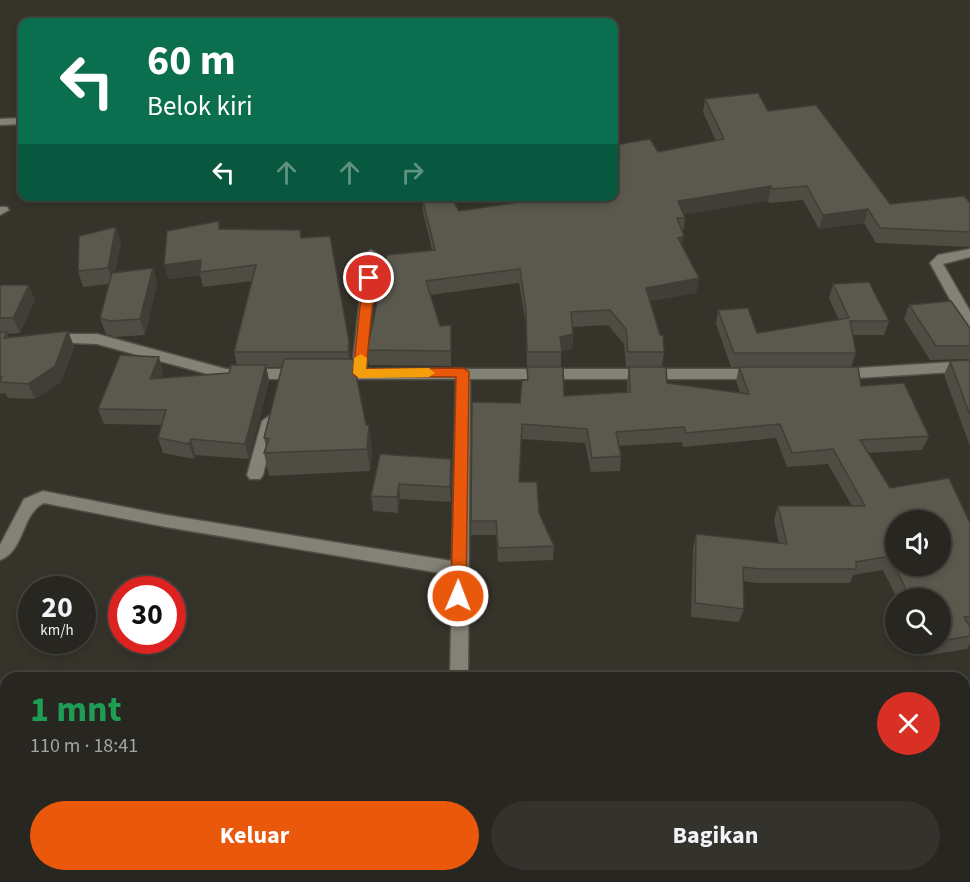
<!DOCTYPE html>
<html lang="id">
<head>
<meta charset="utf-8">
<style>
  body { margin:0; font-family:"Source Sans 3",sans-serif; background:#34322d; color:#f1f3f6; height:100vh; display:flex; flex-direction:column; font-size:22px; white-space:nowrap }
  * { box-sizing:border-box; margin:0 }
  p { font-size:20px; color:#a5a5a5 }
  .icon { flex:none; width:33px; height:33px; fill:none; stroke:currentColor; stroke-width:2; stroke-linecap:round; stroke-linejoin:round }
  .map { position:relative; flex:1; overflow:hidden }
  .sheet { position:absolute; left:0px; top:672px; width:970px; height:210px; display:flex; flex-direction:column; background:#282620; border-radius:18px 18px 0 0; box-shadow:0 3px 9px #0003,0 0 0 2px #44433e }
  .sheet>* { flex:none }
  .guide { position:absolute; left:18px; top:18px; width:600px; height:183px; border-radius:12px; box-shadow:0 3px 9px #0003,0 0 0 2px #44433e; background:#0b6e4f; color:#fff; overflow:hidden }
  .tools { position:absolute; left:885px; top:510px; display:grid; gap:12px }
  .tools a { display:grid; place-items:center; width:66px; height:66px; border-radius:50%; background:#282620; box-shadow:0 3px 9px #0003,0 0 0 2px #44433e; font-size:30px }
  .speed { position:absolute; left:18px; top:576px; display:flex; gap:12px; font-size:30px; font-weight:700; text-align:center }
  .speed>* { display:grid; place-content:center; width:78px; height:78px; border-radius:50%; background:#282620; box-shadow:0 3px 9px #0003,0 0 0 2px #44433e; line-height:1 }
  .speed small { font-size:15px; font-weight:400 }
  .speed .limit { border:9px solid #d22; background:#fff; color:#111 }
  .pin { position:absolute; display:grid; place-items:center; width:51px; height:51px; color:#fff; margin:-26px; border:3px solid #fff; border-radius:50%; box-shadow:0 2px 6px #0007 }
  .me { position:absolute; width:66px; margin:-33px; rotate:1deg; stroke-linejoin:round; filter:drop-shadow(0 0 4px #0008) }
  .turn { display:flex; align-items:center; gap:21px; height:126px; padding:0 30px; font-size:27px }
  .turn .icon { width:78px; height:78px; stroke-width:2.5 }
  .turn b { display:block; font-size:42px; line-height:51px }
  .lanes { display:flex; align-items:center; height:57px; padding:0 30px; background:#0003; justify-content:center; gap:30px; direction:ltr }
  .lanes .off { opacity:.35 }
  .round { display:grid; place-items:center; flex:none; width:63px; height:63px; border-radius:32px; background:#34322d }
  .headline { display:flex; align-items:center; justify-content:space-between; height:102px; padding:0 30px }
  h1 { font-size:36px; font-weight:700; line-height:45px; color:#1e9e55 }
  .action { display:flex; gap:12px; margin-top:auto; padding:12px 30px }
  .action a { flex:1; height:69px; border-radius:36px; background:#ea580c; color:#fff; font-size:24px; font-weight:700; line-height:69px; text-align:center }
  .action a+a { background:#34322d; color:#f1f3f6 }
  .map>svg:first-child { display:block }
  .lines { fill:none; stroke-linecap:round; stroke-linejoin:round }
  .street-casing { stroke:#514f47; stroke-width:3 }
  .street { fill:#848277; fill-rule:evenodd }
  .wall { fill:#4e4c43 }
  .shaded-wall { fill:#403e37 }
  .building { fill:#5b584e; stroke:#403e37; stroke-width:1.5; fill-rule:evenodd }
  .route { fill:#ea580c; stroke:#983908; stroke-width:1.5 }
  .slow { fill:#f59e0b }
</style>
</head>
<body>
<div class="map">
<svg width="970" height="882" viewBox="0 0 970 882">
  <rect width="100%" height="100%" fill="#36332a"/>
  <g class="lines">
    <g class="street-casing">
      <g id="street">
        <polygon points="22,118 22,124 0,125 0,119"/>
        <polygon points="0,207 7,207 9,210 0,215"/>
        <polygon points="970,249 970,257 943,264 970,311 970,327 963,323 930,263 938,255"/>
        <path d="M 371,250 L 377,254 L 366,369 L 757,369 L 764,374 L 757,379 L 470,379 L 468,678 L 450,678 L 452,575 L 166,527 L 44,503 C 21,514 25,551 0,560 L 0,545 L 24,499 L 43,491 L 166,515 L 452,561 L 456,379 L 337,379 L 330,374 L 337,369 L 352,369 L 365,254 Z"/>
        <polygon points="51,334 97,334 226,369 298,369 305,374 298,379 226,379 97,344 46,342 44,339 46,336"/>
        <polygon points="970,361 970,371 841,379 834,374 841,369"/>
        <polygon points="269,416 276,421 263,475 260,479 250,479 247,475 262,421"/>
        <polygon points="246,876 289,876 287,882 244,882"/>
      </g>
    </g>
    <use href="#street" class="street"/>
  </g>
  <g class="wall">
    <polygon points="705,99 768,111 890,204 970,203 970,247 876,243 864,223 819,229 803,200 769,203 768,201 683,214 685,218 683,232 682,245 699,278 696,293 650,301 664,352 662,367 626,367 624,344 608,325 572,327 573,334 572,349 561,351 561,367 527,367 526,325 519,283 430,295 440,326 451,325 451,366 369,365 367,350 432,250 423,212 422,197 459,211 538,199 537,196 614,196 615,145 658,152 716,141 703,112"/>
    <polygon points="221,229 302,238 349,341 351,359 372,448 370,471 269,476 264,453 266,447 264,438 282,367 266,367 269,381 249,459 195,455 194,459 163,453 158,438 162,425 104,424 98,409 163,372 161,378 229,373 237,365 234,352 252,281 203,287 200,275 168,279"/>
    <polygon points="121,242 115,272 153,268 157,283 145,335 115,337 106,334 100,318 110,284 83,287 78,271"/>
    <polygon points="833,284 889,321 884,335 853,335 856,353 851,367 731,367 716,324 718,310 757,333 839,320 829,298"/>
    <polygon points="0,285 35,300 20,333 7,334 9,338 68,331 74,347 61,382 35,399 8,398 5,393 0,394"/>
    <polygon points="909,305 970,328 970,359 930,360 904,319"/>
    <polygon points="970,360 970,446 944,375 950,361"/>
    <polygon points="527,367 564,396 627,392 627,381 629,367 667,383 740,393 736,381 739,367 861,386 929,436 922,450 868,453 890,488 970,523 970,643 967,649 924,656 918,644 940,644 940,598 897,598 883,570 853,575 850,583 756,583 743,581 744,609 739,622 691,617 693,548 696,534 779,543 774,520 778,506 852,506 828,464 787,467 776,438 683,447 682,442 619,446 621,456 620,471 591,472 585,443 521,439 519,482 539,513 554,546 553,560 498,562 496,535 471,535 472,402 520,403 527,380"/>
    <polygon points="451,459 451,502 400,499 398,513 373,511 371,496"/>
  </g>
  <g class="shaded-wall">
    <polygon points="771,186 768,201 675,216 678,201"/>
    <polygon points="868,209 864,223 819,229 823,215"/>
    <polygon points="116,227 121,242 113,283 108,268"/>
    <polygon points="684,236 681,251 678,238"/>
    <polygon points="201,260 200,272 200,275 168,279 164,265"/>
    <polygon points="153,268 157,283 145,335 140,319"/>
    <polygon points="699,278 696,293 644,302 646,288"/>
    <polygon points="29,285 35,300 20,333 13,318"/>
    <polygon points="68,331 74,347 61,382 35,399 28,384"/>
    <polygon points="573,334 572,349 559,351 560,337"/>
    <polygon points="349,341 351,356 350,367 348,352"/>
    <polygon points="159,357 163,372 155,395 150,379"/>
    <polygon points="266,365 269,381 249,459 245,444"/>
    <polygon points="369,425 372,448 370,471 367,449"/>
    <polygon points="191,439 195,455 194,459 189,444"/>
    <polygon points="451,459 452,475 451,502 450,487"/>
    <polygon points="399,484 400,499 398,513 397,497"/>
  </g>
  <g class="building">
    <polygon points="758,93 768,111 816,105 890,204 964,196 970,203 970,232 880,228 868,209 823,215 807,186 772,189 771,186 678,201 685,218 677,218 684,236 678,238 699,278 646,288 660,335 663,335 664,352 628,352 626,329 610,310 571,312 573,334 560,337 562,352 527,352 526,311 520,269 426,281 440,326 451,325 451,351 367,350 387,255 435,250 422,197 450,196 459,211 546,198 545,196 614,196 614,157 620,156 615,145 650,139 658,152 724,139 705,99"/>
    <polygon points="219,221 219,229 300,230 301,238 330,236 349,341 348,352 234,352 256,265 200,272 201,260 164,265 167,231"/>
    <polygon points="116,227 108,268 78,271 79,236"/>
    <polygon points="153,268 140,319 110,321 100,318 112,273"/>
    <polygon points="869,282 889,321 850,321 856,353 734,353 718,310 748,308 757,333 849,318 833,284"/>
    <polygon points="0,285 29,285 13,318 0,318"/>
    <polygon points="951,301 970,328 970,346 936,346 909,305"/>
    <polygon points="68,331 55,366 28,384 0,382 2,377 0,377 0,332 7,332 4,338"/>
    <polygon points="120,355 159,357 150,379 229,373 231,365 266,365 245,444 191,439 189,444 158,438 166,410 98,409"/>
    <polygon points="284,359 353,359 366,425 369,425 367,449 264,453 269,439 264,438"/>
    <polygon points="970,360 970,415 950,361"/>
    <path d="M 527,367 L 563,367 L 564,396 L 630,392 L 629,367 L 666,367 L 667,383 L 749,394 L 739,367 L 858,367 L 861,386 L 904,383 L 929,436 L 860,440 L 890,488 L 949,478 L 970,523 L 970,616 L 964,617 L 970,627 L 970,636 L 940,641 L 940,598 L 910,598 L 890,556 L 856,562 L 856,569 L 761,569 L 743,567 L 744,609 L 695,603 L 696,534 L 787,544 L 778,506 L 865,506 L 833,449 L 792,453 L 780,424 L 686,433 L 684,427 L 616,432 L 621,456 L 592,458 L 587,429 L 522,424 L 519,482 L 537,482 L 539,513 L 554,546 L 498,548 L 496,521 L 471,521 L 472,402 L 520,403 L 522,380 L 528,380 ZM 896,520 L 940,520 L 940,566 L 896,566 Z"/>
    <polygon points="380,454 451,459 450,487 399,484 397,497 371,496"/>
    <polygon points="359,876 721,876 725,882 339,882 339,879"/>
  </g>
  <polygon class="route" points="369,274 375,278 366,369 463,368 469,372 466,596 458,603 451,596 456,377 355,376 353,373 363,278"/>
  <polygon class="slow" points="361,354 367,358 366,369 429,368 435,373 429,377 359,378 353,373 354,358"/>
</svg>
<div class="tools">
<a><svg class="icon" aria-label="sound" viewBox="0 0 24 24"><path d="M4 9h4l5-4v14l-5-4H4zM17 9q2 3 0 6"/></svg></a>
<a><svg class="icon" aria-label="search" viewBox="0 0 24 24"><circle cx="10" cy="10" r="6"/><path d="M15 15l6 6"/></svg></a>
</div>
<div class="speed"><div>20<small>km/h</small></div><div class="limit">30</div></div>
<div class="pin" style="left:369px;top:278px;background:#d93025"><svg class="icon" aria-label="arrive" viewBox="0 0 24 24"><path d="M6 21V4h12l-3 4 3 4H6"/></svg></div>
<svg class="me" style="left:458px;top:596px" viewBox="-20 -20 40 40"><circle r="17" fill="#ea580c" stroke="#fff" stroke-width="3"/><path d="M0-11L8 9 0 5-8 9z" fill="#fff"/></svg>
<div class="guide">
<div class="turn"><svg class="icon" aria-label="left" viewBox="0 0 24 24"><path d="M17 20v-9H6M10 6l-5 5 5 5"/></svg><div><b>60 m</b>Belok kiri</div></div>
<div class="lanes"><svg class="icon" aria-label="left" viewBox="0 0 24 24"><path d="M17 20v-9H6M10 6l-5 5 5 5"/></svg><svg class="icon off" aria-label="ahead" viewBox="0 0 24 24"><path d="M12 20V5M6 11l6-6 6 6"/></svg><svg class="icon off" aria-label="ahead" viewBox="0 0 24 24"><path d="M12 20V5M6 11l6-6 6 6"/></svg><svg class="icon off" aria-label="right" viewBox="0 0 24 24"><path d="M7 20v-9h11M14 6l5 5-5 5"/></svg></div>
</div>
<section class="sheet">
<div class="headline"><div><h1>1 mnt</h1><p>110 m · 18:41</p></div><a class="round" style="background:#d93025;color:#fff"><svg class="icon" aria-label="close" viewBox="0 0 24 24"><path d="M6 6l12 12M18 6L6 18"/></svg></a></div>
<div class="action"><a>Keluar</a><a>Bagikan</a></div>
</section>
</div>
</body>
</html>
